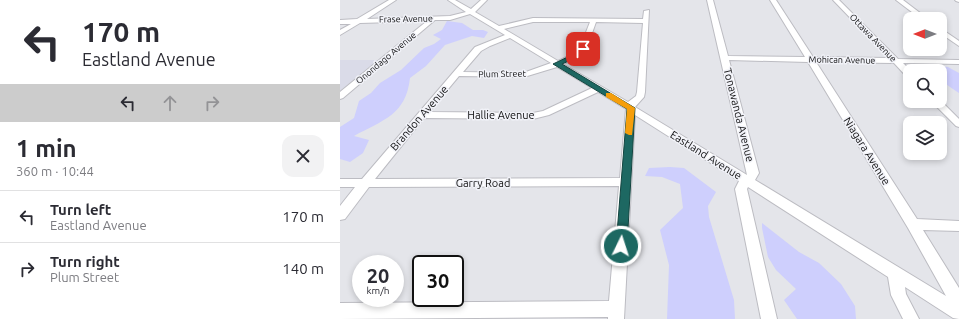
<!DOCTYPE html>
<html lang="en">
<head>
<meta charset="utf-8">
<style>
  body { margin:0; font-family:Ubuntu,sans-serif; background:#f2f2f3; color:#2b2b33; height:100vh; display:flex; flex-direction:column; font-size:15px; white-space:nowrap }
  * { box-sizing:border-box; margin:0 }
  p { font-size:13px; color:#7c7c81 }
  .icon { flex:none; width:22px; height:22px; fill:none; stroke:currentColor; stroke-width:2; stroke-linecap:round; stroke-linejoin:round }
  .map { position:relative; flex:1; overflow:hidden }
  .drawer { display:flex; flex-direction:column; background:#fff; width:340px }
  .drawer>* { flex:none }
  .top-card { background:#fff; color:#2b2b33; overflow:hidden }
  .needle { width:26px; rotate:270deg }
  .buttons { position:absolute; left:563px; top:12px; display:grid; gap:8px }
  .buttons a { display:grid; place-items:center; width:44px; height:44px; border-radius:8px; background:#fff; box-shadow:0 2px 6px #0003; font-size:20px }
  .speed { position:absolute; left:12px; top:255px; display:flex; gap:8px; font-size:20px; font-weight:700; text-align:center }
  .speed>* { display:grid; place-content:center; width:52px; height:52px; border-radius:50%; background:#fff; box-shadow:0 2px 6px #0003; line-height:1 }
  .speed small { font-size:10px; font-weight:400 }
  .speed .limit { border:2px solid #111; border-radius:6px; background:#fff; color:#111 }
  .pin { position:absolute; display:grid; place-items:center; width:34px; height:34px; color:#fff; margin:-17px; border-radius:8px; box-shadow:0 2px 6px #0006 }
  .me { position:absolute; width:44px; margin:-22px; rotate:4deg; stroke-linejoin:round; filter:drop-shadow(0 0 3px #0008) }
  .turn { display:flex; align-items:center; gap:14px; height:84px; padding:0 16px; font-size:18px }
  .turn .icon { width:52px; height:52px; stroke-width:2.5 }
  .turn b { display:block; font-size:28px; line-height:34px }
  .lanes { display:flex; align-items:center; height:38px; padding:0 16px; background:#0003; justify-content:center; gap:20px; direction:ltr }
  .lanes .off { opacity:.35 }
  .round { display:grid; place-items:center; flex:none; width:42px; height:42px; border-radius:12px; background:#f2f2f3 }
  .summary { display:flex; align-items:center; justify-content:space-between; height:68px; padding:0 16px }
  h1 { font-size:24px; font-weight:700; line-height:30px }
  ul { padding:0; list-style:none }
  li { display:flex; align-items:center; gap:12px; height:52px; padding:0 16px; border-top:1px solid #e1e1e2 }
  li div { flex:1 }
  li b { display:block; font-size:15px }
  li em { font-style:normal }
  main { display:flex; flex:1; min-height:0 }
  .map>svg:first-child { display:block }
  .built { fill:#dadbe8 }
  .green { fill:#cecffd }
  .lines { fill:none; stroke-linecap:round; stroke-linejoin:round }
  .minor-casing { stroke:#bcbcc2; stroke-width:2 }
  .minor { fill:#fff; fill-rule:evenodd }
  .route { fill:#1d6862; stroke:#134440 }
  .slow { fill:#f59e0b }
  .labels { text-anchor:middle; stroke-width:3; stroke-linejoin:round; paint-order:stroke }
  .far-street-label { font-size:9px; fill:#111112; stroke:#f1f2f8 }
  .street-label { font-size:11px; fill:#111112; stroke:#f1f2f8 }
</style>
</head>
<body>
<main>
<section class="drawer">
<div class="top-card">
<div class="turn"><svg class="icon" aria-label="left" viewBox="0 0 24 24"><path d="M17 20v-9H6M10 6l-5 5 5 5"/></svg><div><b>170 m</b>Eastland Avenue</div></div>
<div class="lanes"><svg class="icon" aria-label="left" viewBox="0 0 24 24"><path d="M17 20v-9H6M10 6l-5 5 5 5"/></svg><svg class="icon off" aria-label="ahead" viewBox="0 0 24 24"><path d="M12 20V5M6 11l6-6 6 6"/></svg><svg class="icon off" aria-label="right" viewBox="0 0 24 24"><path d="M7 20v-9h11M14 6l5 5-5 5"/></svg></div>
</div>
<div class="summary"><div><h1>1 min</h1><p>360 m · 10:44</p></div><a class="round"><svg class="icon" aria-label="close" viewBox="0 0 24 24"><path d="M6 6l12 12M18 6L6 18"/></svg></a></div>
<ul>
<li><svg class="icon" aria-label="left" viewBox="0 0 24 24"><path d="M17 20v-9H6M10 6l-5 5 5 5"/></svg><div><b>Turn left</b><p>Eastland Avenue</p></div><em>170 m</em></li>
<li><svg class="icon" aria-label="right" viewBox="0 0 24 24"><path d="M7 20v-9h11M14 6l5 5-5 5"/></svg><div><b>Turn right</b><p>Plum Street</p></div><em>140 m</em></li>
</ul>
</section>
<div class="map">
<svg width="619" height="319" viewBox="0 0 619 319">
  <rect width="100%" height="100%" fill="#e4e5ea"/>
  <polygon class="built" points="0,60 38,60 0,91"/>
  <g class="green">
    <path d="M 107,21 L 122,23 L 133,30 L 143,30 L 148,32 L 144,38 L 132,36 L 105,45 L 86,66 L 70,78 C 66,115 43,120 14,136 L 29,140 L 23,153 L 10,162 L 0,159 L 0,127 L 14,118 L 19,101 L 31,93 L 40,83 L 61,70 L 84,48 L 94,44 L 101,39 L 93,35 L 102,30 Z"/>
    <path d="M 589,65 L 608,67 L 619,73 L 619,93 C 610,87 600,82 600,71 L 595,71 Z"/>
    <polygon points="330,167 344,168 376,192 368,206 369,217 394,300 395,319 327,319 329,265 320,230 343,208 340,184 322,177 305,176 309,168"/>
    <polygon points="422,223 459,252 479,263 501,284 515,306 516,319 457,319 444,300 456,289 436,270 428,257 422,228"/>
  </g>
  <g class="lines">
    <g class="minor-casing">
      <g id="minor">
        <path d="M 49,0 L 56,0 L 27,19 L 110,16 L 126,12 L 108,0 L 115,0 L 131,9 L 141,0 L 147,0 L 135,12 L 159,26 L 193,18 L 303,19 L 304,11 L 309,10 L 305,92 L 304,97 L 295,107 L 407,175 L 367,0 L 373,0 L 388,56 L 465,57 L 430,0 L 436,0 L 473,57 L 549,58 L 493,0 L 499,0 L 558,59 L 619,60 L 619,64 L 563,63 L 571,71 L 570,77 L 567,77 L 554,63 L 476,62 L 577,219 L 619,221 L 619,231 L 583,230 L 619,288 L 619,319 L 613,318 L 565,287 L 566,294 L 579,319 L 563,319 L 551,295 L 548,277 L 408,187 L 407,189 L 437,319 L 421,319 L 395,189 L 399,181 L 295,115 L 284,319 L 268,319 L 268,317 L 0,319 L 0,303 L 269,301 L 279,186 L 29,187 L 5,219 L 0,220 L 0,206 L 15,187 L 0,187 L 0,179 L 22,179 L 135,47 L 165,35 L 130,14 L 110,20 L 95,20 L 3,98 L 0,99 L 0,92 L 87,21 L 20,23 L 0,35 L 0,30 L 11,24 L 0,24 L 0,20 L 17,19 ZM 193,22 L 250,22 L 239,50 L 235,53 L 218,61 L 164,29 ZM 256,22 L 303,23 L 297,92 L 296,96 L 288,102 L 223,64 L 241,57 L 245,53 ZM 170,38 L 211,63 L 183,73 L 123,72 L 141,51 L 150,46 ZM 389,60 L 468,62 L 568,228 L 606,296 L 415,180 L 419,173 ZM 217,67 L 252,88 L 203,111 L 193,113 L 89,112 L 119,76 L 184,77 ZM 258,92 L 286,109 L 280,178 L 35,179 L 84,118 L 193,119 L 209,115 Z"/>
        <polygon points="556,0 563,0 588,19 581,19"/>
        <polygon points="615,0 619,0 619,2 616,1"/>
        <polygon points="600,28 619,41 619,46 600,33"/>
        <polygon points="600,100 619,119 619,127 616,126 591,101"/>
      </g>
    </g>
    <use href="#minor" class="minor"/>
  </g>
  <polygon class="route" points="241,48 246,49 240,56 222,64 295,108 287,246 285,249 281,251 277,249 276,246 287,109 213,64 236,53"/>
  <polygon class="slow" points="266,93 271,93 295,108 292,135 289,135 285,133 287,109 266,97"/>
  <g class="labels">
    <g class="far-street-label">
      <text transform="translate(66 19) rotate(-1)" y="3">Frase Avenue</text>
      <text transform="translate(533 38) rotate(46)" y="3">Ottawa Avenue</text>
      <text transform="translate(46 58) rotate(-40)" y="3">Onondago Avenue</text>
      <text transform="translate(502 60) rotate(1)" y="3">Mohican Avenue</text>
      <text transform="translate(162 74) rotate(-1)" y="3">Plum Street</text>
    </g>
    <g class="street-label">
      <text x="161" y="119">Hallie Avenue</text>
      <text transform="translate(399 115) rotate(76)" y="4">Tonawanda Avenue</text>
      <text transform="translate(79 118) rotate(-49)" y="4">Brandon Avenue</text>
      <text transform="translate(527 151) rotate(58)" y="4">Niagara Avenue</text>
      <text transform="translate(366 155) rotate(32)" y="4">Eastland Avenue</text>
      <text x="143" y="187">Garry Road</text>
    </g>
  </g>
</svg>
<div class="buttons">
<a><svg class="needle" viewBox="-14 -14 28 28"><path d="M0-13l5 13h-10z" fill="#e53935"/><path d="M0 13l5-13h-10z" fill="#7c7c81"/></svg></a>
<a><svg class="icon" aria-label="search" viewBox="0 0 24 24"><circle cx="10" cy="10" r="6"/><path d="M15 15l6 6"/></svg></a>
<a><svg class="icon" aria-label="layers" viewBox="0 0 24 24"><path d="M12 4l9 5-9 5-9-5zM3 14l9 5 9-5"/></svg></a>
</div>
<div class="speed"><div>20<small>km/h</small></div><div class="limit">30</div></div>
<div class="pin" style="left:243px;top:49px;background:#d93025"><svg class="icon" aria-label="arrive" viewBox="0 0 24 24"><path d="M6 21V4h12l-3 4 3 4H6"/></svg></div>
<svg class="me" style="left:281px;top:246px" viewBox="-20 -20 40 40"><circle r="17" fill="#1d6862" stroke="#fff" stroke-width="3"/><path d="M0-11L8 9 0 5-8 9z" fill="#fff"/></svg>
</div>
</main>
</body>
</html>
